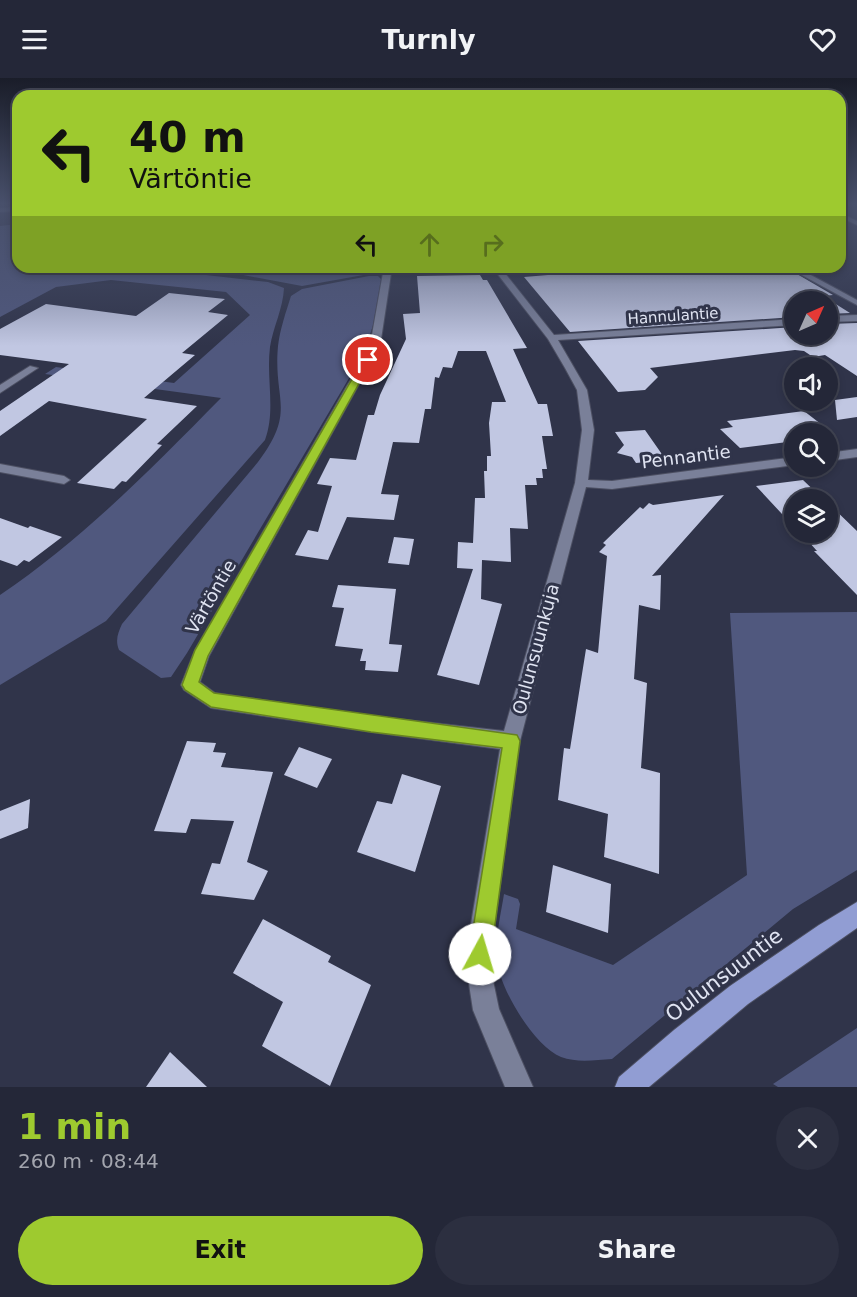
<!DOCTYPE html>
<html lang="en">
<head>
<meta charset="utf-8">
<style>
  body { margin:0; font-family:"DejaVu Sans",sans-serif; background:#2c2f40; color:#f1f3f6; height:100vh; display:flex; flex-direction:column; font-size:22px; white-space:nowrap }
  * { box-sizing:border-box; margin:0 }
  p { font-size:20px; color:#a3a5ae }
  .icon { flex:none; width:33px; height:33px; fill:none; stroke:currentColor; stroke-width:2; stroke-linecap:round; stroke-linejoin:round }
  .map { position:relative; height:1009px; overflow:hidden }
  .side { display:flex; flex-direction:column; background:#242738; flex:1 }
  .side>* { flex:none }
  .hud { position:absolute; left:12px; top:12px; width:834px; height:183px; border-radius:18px; box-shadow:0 3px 9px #0003,0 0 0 2px #414453; background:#9eca2f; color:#111; overflow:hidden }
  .needle { width:39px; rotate:45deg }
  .fabs { position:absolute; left:784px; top:213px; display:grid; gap:12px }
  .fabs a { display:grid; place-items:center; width:54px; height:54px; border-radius:50%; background:#242738; box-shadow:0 3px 9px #0003,0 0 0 2px #414453; font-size:30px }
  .pin { position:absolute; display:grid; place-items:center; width:51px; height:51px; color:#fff; margin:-26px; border:3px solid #fff; border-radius:50%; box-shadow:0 2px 6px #0007 }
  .me { position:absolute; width:66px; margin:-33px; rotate:6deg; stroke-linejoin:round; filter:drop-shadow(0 0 4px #0008) }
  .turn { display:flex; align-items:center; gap:21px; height:126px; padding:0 18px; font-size:27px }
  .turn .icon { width:78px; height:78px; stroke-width:2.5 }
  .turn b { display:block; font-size:42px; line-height:51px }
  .lanes { display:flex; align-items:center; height:57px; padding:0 18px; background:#0003; justify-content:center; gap:30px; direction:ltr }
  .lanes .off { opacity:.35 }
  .round { display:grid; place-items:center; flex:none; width:63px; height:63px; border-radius:32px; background:#2c2f40 }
  .head { display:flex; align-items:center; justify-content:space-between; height:102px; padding:0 18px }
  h1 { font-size:36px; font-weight:800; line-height:45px; color:#9eca2f }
  .cta { display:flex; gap:12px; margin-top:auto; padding:12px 18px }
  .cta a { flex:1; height:69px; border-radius:36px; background:#9eca2f; color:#111; font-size:24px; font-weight:800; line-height:69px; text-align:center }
  .cta a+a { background:#2c2f40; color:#f1f3f6 }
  header { display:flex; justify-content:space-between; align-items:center; height:78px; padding:0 18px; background:#242738; font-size:27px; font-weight:800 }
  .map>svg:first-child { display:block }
  .green { fill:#50587e }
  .building { fill:#c1c7e2 }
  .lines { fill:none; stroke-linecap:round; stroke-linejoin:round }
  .minor-casing { stroke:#4c4f62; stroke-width:2 }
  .major-casing { stroke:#4c4f62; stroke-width:2 }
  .minor { fill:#7a8099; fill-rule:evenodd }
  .major { fill:#919dd3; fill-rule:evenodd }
  .route { fill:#9eca2f; stroke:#67831f; stroke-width:1.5 }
  .labels { text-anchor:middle; stroke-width:6; stroke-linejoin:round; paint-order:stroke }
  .far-street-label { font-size:15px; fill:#e0e4f2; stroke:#30344a }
  .street-label { font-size:18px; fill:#e0e4f2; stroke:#30344a }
  .near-street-label { font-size:21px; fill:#e0e4f2; stroke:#30344a }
</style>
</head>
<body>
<header><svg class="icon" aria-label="menu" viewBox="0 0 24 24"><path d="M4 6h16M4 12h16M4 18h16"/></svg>Turnly<svg class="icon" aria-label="heart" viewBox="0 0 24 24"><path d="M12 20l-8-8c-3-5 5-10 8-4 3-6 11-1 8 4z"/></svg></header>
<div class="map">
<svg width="857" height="1009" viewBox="0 0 857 1009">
  <rect width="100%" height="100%" fill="#30344a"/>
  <g class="green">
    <path d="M 18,146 L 18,189 L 382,189 L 369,196 L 302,208 L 238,196 L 205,194 L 206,197 L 268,204 L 284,210 C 283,231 273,249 270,269 C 266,301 276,332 265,362 L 106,543 L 0,607 L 0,517 C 83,461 151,391 221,320 L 45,296 L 56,289 L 174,305 L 250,237 L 226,214 L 111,202 L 56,209 L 0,239 L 0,148 Z"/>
    <path d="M 369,198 L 378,198 L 381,201 L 373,247 L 365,273 L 187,575 L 171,599 L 161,600 L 119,572 C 115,562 118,555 122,546 L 258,384 C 297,332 273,323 278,268 C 280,251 286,234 291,218 L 302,211 Z"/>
    <path d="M 857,534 L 857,792 L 793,831 L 612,981 C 595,982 577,985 561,979 C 533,968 496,905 496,876 C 496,856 501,835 504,816 L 518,821 L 520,826 L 516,851 L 613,887 L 747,797 L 730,535 Z"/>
    <polygon points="857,950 857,1009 778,1009 773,1006"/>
  </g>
  <g class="building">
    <polygon points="540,189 785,189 833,217 823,218 850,235 828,236 828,224 795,224 795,239 570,254 524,199 548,197"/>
    <polygon points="480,197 483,202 487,202 527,270 513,271 538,326 547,326 553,358 542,358 547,391 542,391 543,400 536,400 537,407 525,407 528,451 510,450 511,484 482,482 481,521 502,526 479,607 437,597 473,491 457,490 458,464 473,465 475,420 485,420 484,393 487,393 487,378 491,378 489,345 492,324 506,324 486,273 458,273 452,290 443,289 439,300 435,299 431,331 425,331 419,365 393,364 381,416 399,417 394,442 347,439 328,482 295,477 308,452 318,454 332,408 317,406 330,380 356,382 368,337 374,337 380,317 406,261 403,236 420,235 417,198"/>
    <polygon points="169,215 225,221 208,234 228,237 182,275 195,277 144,320 197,328 157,366 162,367 126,404 122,403 114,411 77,405 147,341 49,323 0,358 0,333 69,286 0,277 0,251 46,226 136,238"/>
    <polygon points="857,245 857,298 825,277 813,279 804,273 795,272 650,290 658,299 645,312 618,314 578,263 795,249 795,256 828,256 828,246"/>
    <polygon points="857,319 857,339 837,342 835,322"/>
    <polygon points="804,333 835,357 795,356 795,363 740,370 720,351 733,349 727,343"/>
    <polygon points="645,352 666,382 636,385 632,379 617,375 624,367 615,354"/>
    <polygon points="803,402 824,422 795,422 795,450 756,408"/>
    <polygon points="724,417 652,498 661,497 660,532 639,527 634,601 647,605 641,690 660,695 659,796 604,779 608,736 558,722 564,670 570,671 586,571 598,575 607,478 599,474 606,467 603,465 640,429 643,431 649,425 653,427"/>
    <polygon points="828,425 857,453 857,517 814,473 817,473 800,454 828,454"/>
    <polygon points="0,440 28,450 30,448 62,459 29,484 24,482 17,488 0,482"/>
    <polygon points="394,459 414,461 409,487 388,485"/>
    <polygon points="338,507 396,511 389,566 402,567 398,594 365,592 366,583 360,583 363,571 335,568 344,530 332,529"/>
    <polygon points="187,663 216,665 213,674 226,675 221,689 273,694 247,784 268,793 254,822 201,816 212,785 220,786 234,743 191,741 186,755 154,753"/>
    <polygon points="299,669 332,681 317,710 284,697"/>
    <polygon points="402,696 441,708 415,794 357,774 377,723 392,726"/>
    <polygon points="30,721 28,750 0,761 0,733"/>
    <polygon points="553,787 611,806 608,855 546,834"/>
    <polygon points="263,841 331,878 328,884 371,907 330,1008 262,968 283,924 233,895"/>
    <polygon points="170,974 207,1009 146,1009"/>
  </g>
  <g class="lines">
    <g class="minor-casing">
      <g id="minor">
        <polygon points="18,129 18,133 0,134 0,130"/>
        <polygon points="840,135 857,143 857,147 840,139"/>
        <polygon points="384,189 392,189 380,268 209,578 200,604 215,615 371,638 504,653 575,405 582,352 577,312 565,290 548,261 496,194 497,189 505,189 504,194 554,257 795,241 795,247 558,262 587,312 594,352 588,402 612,403 795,379 795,387 612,411 586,409 520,663 493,858 491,893 499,931 533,1009 505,1009 473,932 467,893 469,858 500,671 371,654 211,630 184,612 181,607 195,572 370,268"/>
        <polygon points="787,189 796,189 857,222 857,227"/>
        <polygon points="857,237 857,243 828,244 828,238"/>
        <polygon points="30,288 38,290 0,315 0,307"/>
        <polygon points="857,371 857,379 828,383 828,375"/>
        <polygon points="0,386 64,398 70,402 64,406 0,394"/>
      </g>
    </g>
    <g class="major-casing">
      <polygon id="major" points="857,824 857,850 748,926 649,1009 615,1009 619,999 674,952 730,908 819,847"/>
    </g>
    <use href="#minor" class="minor"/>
    <use href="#major" class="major"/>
  </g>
  <linearGradient id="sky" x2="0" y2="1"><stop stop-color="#1a1d29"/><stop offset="0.47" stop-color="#48506b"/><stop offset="1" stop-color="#48506b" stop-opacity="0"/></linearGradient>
  <rect width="857" height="268" fill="url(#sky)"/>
  <polygon class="route" points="368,279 372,282 208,578 199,604 214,615 517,657 520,663 491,876 488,883 480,887 473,883 469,876 502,670 371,654 211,629 185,612 182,607 195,572 363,282"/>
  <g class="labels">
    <g class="far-street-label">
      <text transform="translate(673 238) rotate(-4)" y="5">Hannulantie</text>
    </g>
    <g class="street-label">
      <text transform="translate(686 379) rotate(-7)" y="6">Pennantie</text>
      <text transform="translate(211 519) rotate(-60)" y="6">Värtöntie</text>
      <text transform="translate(536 571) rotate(-75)" y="6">Oulunsuunkuja</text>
    </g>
    <g class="near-street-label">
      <text transform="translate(724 897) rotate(-37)" y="7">Oulunsuuntie</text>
    </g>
  </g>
</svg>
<div class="fabs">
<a><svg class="needle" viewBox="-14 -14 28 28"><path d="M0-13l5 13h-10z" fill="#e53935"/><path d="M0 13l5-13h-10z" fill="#a3a5ae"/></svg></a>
<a><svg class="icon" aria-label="sound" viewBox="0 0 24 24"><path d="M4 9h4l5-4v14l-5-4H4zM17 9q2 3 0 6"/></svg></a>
<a><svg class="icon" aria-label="search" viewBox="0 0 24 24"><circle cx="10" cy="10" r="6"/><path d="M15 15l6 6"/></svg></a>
<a><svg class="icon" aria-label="layers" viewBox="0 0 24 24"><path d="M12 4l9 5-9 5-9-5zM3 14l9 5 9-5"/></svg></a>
</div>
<div class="pin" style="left:368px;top:282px;background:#d93025"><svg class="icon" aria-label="arrive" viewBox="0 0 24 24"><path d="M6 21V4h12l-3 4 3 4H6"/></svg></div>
<svg class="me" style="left:480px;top:876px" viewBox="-20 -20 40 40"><circle r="19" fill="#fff"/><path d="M0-13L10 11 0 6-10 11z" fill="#9eca2f"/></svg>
<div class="hud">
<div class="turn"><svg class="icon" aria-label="left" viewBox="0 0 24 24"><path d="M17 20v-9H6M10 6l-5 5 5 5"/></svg><div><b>40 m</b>Värtöntie</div></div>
<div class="lanes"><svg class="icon" aria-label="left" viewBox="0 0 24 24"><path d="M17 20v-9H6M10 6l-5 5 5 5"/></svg><svg class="icon off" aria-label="ahead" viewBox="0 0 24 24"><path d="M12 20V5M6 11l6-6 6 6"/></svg><svg class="icon off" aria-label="right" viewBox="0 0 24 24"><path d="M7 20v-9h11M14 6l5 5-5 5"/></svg></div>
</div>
</div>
<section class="side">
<div class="head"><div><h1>1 min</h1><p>260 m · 08:44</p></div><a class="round"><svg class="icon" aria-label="close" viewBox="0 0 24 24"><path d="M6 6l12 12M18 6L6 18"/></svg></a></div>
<div class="cta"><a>Exit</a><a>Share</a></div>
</section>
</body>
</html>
